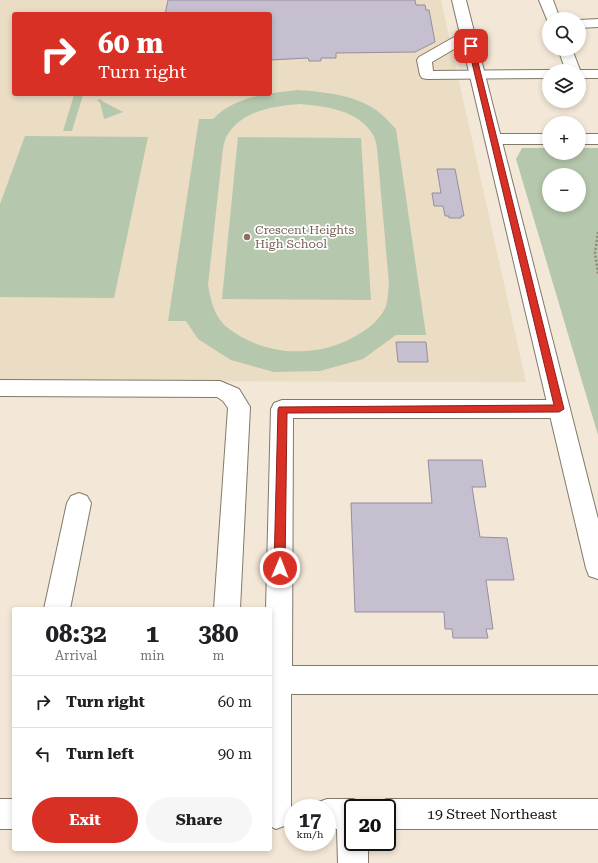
<!DOCTYPE html>
<html lang="en">
<head>
<meta charset="utf-8">
<style>
  body { margin:0; font-family:"Roboto Serif",serif; background:#f6f6f6; color:#202124; height:100vh; display:flex; flex-direction:column; font-size:15px; white-space:nowrap }
  * { box-sizing:border-box; margin:0 }
  p { font-size:13px; color:#757577 }
  .icon { flex:none; width:22px; height:22px; fill:none; stroke:currentColor; stroke-width:2; stroke-linecap:round; stroke-linejoin:round }
  .map { position:relative; flex:1; overflow:hidden }
  .panel { position:absolute; left:12px; top:607px; width:260px; height:244px; display:flex; flex-direction:column; background:#fff; border-radius:4px; box-shadow:0 2px 6px #0003 }
  .panel>* { flex:none }
  .banner { position:absolute; left:12px; top:12px; width:260px; height:84px; border-radius:4px; box-shadow:0 2px 6px #0003; background:#d93025; color:#fff; overflow:hidden }
  .buttons { position:absolute; left:542px; top:12px; display:grid; gap:8px }
  .buttons a { display:grid; place-items:center; width:44px; height:44px; border-radius:50%; background:#fff; box-shadow:0 2px 6px #0003; font-size:20px }
  .speed { position:absolute; left:284px; top:799px; display:flex; gap:8px; font-size:20px; font-weight:700; text-align:center }
  .speed>* { display:grid; place-content:center; width:52px; height:52px; border-radius:50%; background:#fff; box-shadow:0 2px 6px #0003; line-height:1 }
  .speed small { font-size:10px; font-weight:400 }
  .speed .limit { border:2px solid #111; border-radius:6px; background:#fff; color:#111 }
  .pin { position:absolute; display:grid; place-items:center; width:34px; height:34px; color:#fff; margin:-17px; border-radius:8px; box-shadow:0 2px 6px #0006 }
  .me { position:absolute; width:44px; margin:-22px; rotate:1deg; stroke-linejoin:round; filter:drop-shadow(0 0 3px #0008) }
  .turn { display:flex; align-items:center; gap:14px; height:84px; padding:0 20px; font-size:18px }
  .turn .icon { width:52px; height:52px; stroke-width:2.5 }
  .turn b { display:block; font-size:28px; line-height:34px }
  .eta { display:flex; justify-content:space-evenly; align-items:center; height:68px; text-align:center }
  .eta b { font-size:24px; font-weight:700; line-height:28px }
  .action { display:flex; gap:8px; margin-top:auto; padding:8px 20px }
  .action a { flex:1; height:46px; border-radius:24px; background:#d93025; color:#fff; font-size:16px; font-weight:700; line-height:46px; text-align:center }
  .action a+a { background:#f6f6f6; color:#202124 }
  ul { padding:0; list-style:none }
  li { display:flex; align-items:center; gap:12px; height:52px; padding:0 20px; border-top:1px solid #e0e0e0 }
  li div { flex:1 }
  li b { display:block; font-size:15px }
  li em { font-style:normal }
  .map>svg:first-child { display:block }
  .built { fill:#ebdcc4; fill-rule:evenodd }
  .green { fill:#b5c7ad; fill-rule:evenodd }
  .building { fill:#c6bfd0; stroke:#958e9f }
  .lines { fill:none; stroke-linecap:round; stroke-linejoin:round }
  .minor-casing { stroke:#82796a; stroke-width:2 }
  .major-casing { stroke:#82796a; stroke-width:2 }
  .path { stroke:#91897d; stroke-width:2.5; stroke-dasharray:2 2; stroke-linecap:butt }
  .minor { fill:#fff; fill-rule:evenodd }
  .major { fill:#fff; fill-rule:evenodd }
  .route { fill:#d93025; stroke:#8d1f18 }
  .education-dot { fill:#8d6e63; stroke:#fff; stroke-width:1.5 }
  .labels { text-anchor:middle; stroke-width:3.5; stroke-linejoin:round; paint-order:stroke }
  .education-label { font-size:12px; fill:#785e54; stroke:#fff; text-anchor:start }
  .near-street-label { font-size:14px; fill:#120f09; stroke:#fff }
</style>
</head>
<body>
<div class="map">
<svg width="598" height="863" viewBox="0 0 598 863">
  <rect width="100%" height="100%" fill="#f3e8d7"/>
  <path class="built" d="M 0,0 L 441,0 L 526,382 L 0,381 ZM 14,14 L 270,14 L 270,94 L 14,94 Z"/>
  <g class="green">
    <path d="M 298,90 C 326,92 359,95 381,114 C 386,118 391,124 396,129 L 426,335 L 396,335 L 363,359 L 320,371 L 274,372 L 231,360 L 198,339 L 186,321 L 168,321 L 199,119 L 213,119 C 235,96 269,93 298,90 ZM 300,104 C 325,106 357,110 372,133 C 375,137 376,143 377,148 L 389,284 C 388,291 388,299 386,306 C 382,317 370,328 359,334 C 320,359 265,357 228,328 C 214,317 211,301 208,285 L 223,148 C 224,144 225,138 228,134 C 243,110 275,106 300,104 Z"/>
    <polygon points="74,95 83,95 72,131 63,131"/>
    <polygon points="99,99 102,100 102,101 123,112 104,119 100,102 97,101"/>
    <polygon points="25,136 148,137 114,298 0,297 0,204"/>
    <polygon points="238,137 361,138 371,300 222,299"/>
    <path d="M 522,148 L 549,148 L 549,153 L 579,153 L 579,148 L 598,148 L 598,435 L 516,159 ZM 549,175 L 579,175 L 579,205 L 549,205 Z"/>
  </g>
  <g class="building">
    <polygon points="168,0 415,0 416,5 425,5 426,10 429,10 435,42 415,52 336,53 336,58 321,58 321,61 309,61 308,58 270,60 270,14 165,14"/>
    <polygon points="437,169 455,169 464,216 461,216 461,218 449,218 449,216 445,216 443,206 434,206 432,193 441,193"/>
    <polygon points="396,342 426,342 428,362 398,362"/>
    <polygon points="428,460 482,460 486,487 472,487 480,537 507,538 514,580 486,580 493,629 486,629 488,638 453,638 452,629 445,629 444,612 355,612 351,503 432,503"/>
  </g>
  <g class="lines">
    <g class="minor-casing">
      <g id="minor">
        <polygon points="539,0 553,0 560,19 549,19 548,22"/>
        <polygon points="598,19 598,27 579,28 579,20"/>
        <polygon points="468,31 473,32 475,35 473,38 432,62 433,71 549,70 554,71 549,71 549,78 427,79 422,78 420,75 417,60 419,57 463,32"/>
        <polygon points="558,49 572,49 580,70 598,70 598,78 579,78 579,71 566,71"/>
        <polygon points="493,134 549,134 549,144 493,144 487,142 485,139 487,136"/>
        <rect x="579" y="134" width="19" height="10"/>
        <polygon points="0,380 220,381 239,389 250,407 240,609 214,609 228,408 223,401 217,397 0,396"/>
        <polygon points="282,400 559,400 567,403 570,409 567,415 559,418 293,418 292,666 598,666 598,694 291,694 291,814 287,825 276,829 270,826 270,609 266,609 271,409 274,403"/>
        <polygon points="79,493 87,496 91,503 70,609 44,609 67,503 71,496"/>
        <rect x="0" y="799" width="14" height="30"/>
        <polygon points="327,799 353,799 364,803 365,808 353,808 353,842 368,842 368,863 338,863 337,829 327,829 327,808 315,808 316,803"/>
        <polygon points="387,799 598,799 598,829 387,829 387,808 375,808 376,803"/>
      </g>
    </g>
    <g class="major-casing">
      <polygon id="major" points="452,0 466,0 598,519 598,579 589,576 586,568"/>
    </g>
    <polyline class="path" points="598,232 595,253 598,274"/>
    <use href="#minor" class="minor"/>
    <use href="#major" class="major"/>
  </g>
  <polygon class="route" points="471,44 474,46 564,409 559,412 287,413 285,568 283,572 280,573 276,572 274,568 278,409 279,407 554,405 468,46"/>
  <circle class="education-dot" cx="247" cy="237" r="4"/>
  <g class="labels">
    <g class="education-label">
      <text x="255" y="234">Crescent Heights<tspan x="255" dy="14">High School</tspan></text>
    </g>
    <g class="near-street-label">
      <text x="492" y="819">19 Street Northeast</text>
    </g>
  </g>
</svg>
<div class="buttons">
<a><svg class="icon" aria-label="search" viewBox="0 0 24 24"><circle cx="10" cy="10" r="6"/><path d="M15 15l6 6"/></svg></a>
<a><svg class="icon" aria-label="layers" viewBox="0 0 24 24"><path d="M12 4l9 5-9 5-9-5zM3 14l9 5 9-5"/></svg></a>
<a>+</a>
<a>−</a>
</div>
<div class="speed"><div>17<small>km/h</small></div><div class="limit">20</div></div>
<div class="pin" style="left:471px;top:46px;background:#d93025"><svg class="icon" aria-label="arrive" viewBox="0 0 24 24"><path d="M6 21V4h12l-3 4 3 4H6"/></svg></div>
<svg class="me" style="left:280px;top:568px" viewBox="-20 -20 40 40"><circle r="17" fill="#d93025" stroke="#fff" stroke-width="3"/><path d="M0-11L8 9 0 5-8 9z" fill="#fff"/></svg>
<div class="banner">
<div class="turn"><svg class="icon" aria-label="right" viewBox="0 0 24 24"><path d="M7 20v-9h11M14 6l5 5-5 5"/></svg><div><b>60 m</b>Turn right</div></div>
</div>
<section class="panel">
<div class="eta">
<div><b>08:32</b><p>Arrival</p></div>
<div><b>1</b><p>min</p></div>
<div><b>380</b><p>m</p></div>
</div>
<ul>
<li><svg class="icon" aria-label="right" viewBox="0 0 24 24"><path d="M7 20v-9h11M14 6l5 5-5 5"/></svg><div><b>Turn right</b></div><em>60 m</em></li>
<li><svg class="icon" aria-label="left" viewBox="0 0 24 24"><path d="M17 20v-9H6M10 6l-5 5 5 5"/></svg><div><b>Turn left</b></div><em>90 m</em></li>
</ul>
<div class="action"><a>Exit</a><a>Share</a></div>
</section>
</div>
</body>
</html>
